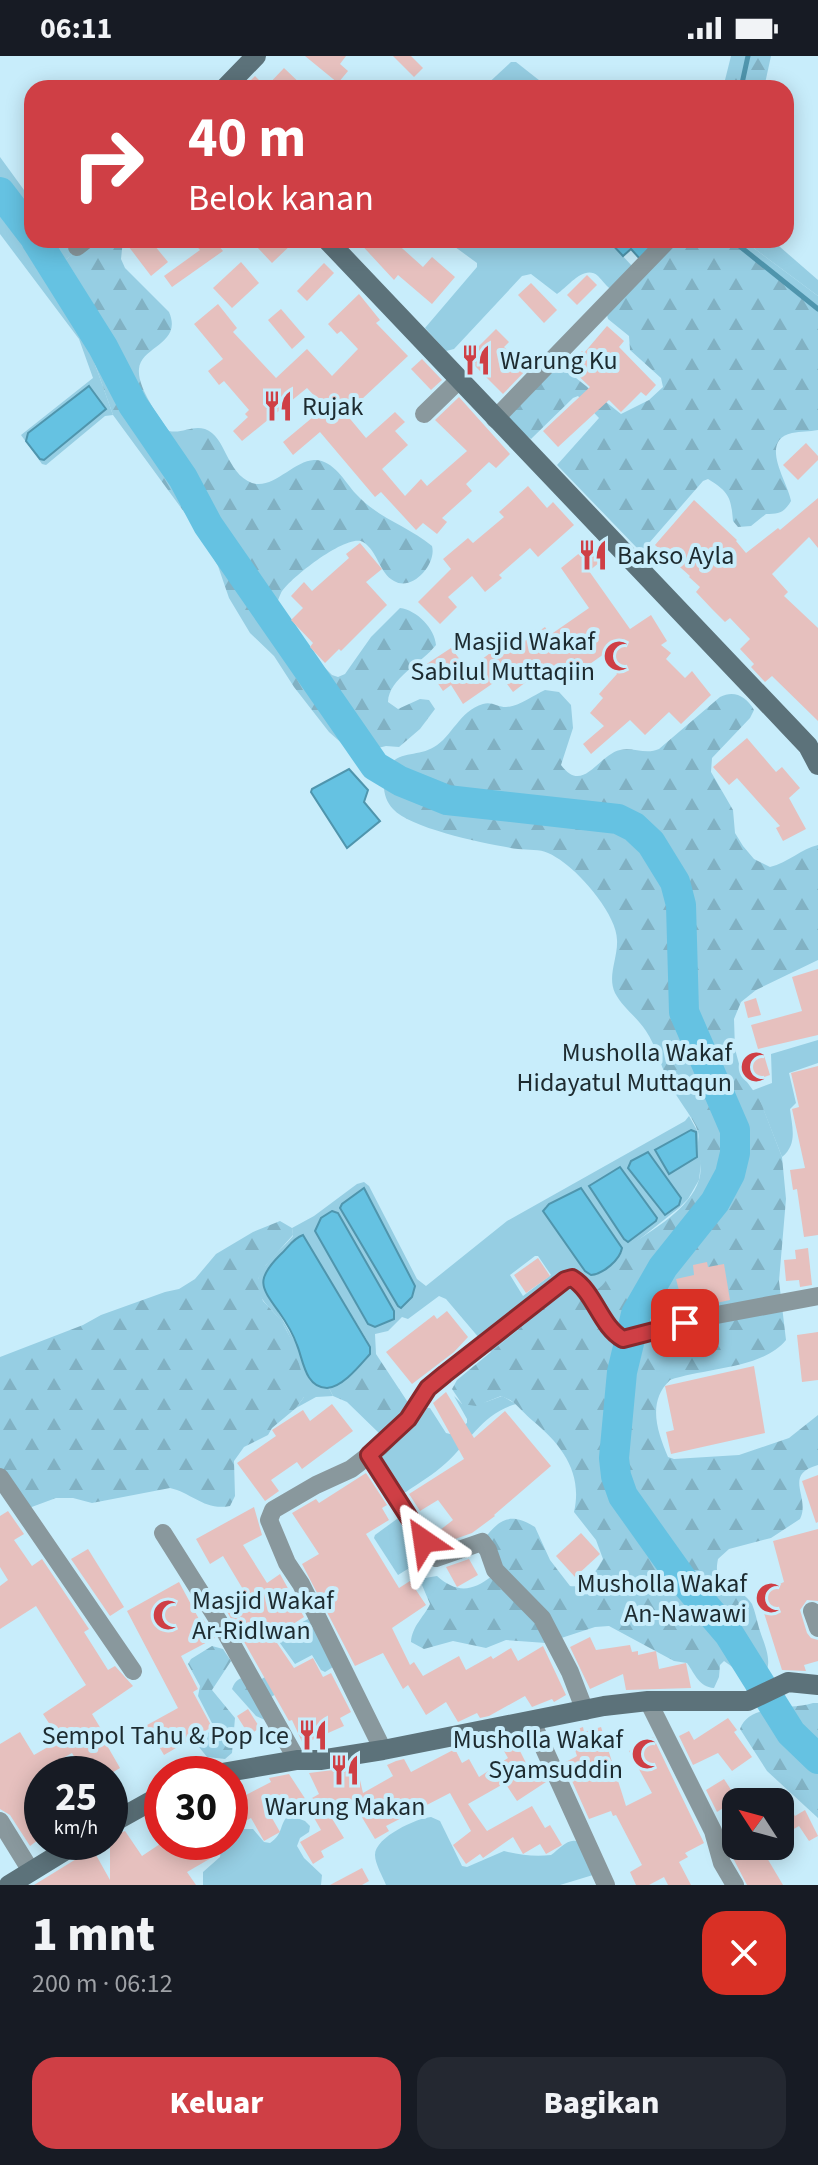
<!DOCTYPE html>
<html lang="id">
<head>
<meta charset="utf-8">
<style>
  body { margin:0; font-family:"Source Sans 3",sans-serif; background:#242831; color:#f1f3f6; height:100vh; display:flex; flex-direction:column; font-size:30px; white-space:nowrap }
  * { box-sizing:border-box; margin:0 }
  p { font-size:26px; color:#9ea1a6 }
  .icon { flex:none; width:44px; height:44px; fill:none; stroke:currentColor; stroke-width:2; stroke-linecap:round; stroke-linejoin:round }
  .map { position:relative; height:1829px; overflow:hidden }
  .side { display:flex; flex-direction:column; background:#171b24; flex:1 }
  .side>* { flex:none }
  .banner { position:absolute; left:24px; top:24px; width:770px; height:168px; border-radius:24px; box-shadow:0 4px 20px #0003; background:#cf3f45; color:#fff; overflow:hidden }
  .needle { width:52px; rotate:306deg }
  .tools { position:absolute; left:722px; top:1732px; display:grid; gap:16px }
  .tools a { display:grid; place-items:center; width:72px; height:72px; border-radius:16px; background:#171b24; box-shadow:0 4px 20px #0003; font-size:40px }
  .speed { position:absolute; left:24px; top:1700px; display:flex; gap:16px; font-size:40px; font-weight:700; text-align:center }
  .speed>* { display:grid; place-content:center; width:104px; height:104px; border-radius:50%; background:#171b24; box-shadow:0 4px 20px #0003; line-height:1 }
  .speed small { font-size:20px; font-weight:400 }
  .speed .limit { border:12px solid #d22; background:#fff; color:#111 }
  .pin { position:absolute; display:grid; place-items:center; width:68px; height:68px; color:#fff; margin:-34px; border-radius:16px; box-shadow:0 4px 12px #0006 }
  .me { position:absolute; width:88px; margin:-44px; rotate:328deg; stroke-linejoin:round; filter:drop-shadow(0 0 6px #0008) }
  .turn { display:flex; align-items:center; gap:28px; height:168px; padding:0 32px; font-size:36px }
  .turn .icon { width:104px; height:104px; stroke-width:2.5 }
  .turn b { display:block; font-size:56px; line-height:68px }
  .round { display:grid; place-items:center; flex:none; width:84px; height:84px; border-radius:24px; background:#242831 }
  .head { display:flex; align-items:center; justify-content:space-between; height:136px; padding:0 32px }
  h1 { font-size:48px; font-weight:800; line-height:60px }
  .button { display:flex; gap:16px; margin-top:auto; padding:16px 32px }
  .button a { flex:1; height:92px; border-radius:24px; background:#cf3f45; color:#fff; font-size:32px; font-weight:800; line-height:92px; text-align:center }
  .button a+a { background:#242831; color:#f1f3f6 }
  .status { display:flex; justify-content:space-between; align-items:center; height:56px; padding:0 40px; background:#171b24; direction:ltr }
  .status svg { height:22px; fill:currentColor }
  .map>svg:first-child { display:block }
  .grass { fill:#96cee3; fill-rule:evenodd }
  .forest { fill:url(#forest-firs) }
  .water { fill:#65c2e2; stroke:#4f95ad; stroke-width:2 }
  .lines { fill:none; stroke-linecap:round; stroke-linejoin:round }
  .stream { stroke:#4f95ad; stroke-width:5 }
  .river { stroke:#65c2e2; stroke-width:30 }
  .building { fill:#e6c0be }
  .street { stroke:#89989d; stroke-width:18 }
  .secondary { stroke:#5c727a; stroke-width:20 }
  .route-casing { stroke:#87292d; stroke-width:20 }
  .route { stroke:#cf3f45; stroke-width:14 }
  .labels { text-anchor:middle; stroke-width:8; stroke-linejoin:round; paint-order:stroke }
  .poi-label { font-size:26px; fill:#1d2b30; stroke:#c8edfb; text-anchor:end }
</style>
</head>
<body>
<div class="status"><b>06:11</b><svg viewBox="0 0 49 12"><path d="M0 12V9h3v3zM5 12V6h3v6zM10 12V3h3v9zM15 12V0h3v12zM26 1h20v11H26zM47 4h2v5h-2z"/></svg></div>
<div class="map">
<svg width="818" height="1829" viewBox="0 0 818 1829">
  <defs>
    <pattern id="forest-firs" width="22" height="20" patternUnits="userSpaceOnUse" patternTransform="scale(2)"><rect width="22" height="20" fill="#96cee3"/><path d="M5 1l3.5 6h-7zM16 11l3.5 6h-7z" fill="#81b1c3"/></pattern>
  </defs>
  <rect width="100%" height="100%" fill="#c8edfb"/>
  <g class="grass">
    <polygon points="511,6 516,6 549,32 483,32"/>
    <polygon points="0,101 32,145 32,184 62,184 67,191 77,184 94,184 65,204 49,226 91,297 113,359 105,360 46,409 42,408 21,379 93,322 79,283 0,178"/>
    <path d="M 422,184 L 608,184 L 632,210 L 613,235 C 606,230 603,225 598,220 C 584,208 568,231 557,238 L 531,218 L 522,220 L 454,293 L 446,295 L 425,272 L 477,211 L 477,207 L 451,188 C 434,190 438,198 422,184 Z"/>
    <polygon points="743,184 772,184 818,224 818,240"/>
    <path d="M 818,984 L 818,1007 L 789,1017 L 796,1047 L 790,1053 C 792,1071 798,1088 782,1101 L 760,1045 L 751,1035 L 772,1027 L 771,998 Z"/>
    <path d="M 689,1060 L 698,1076 L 701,1107 L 699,1124 L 688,1143 L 679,1152 L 622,1197 L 622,1192 L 581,1132 L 545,1151 L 596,1219 L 617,1203 C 606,1231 597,1246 566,1234 L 491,1296 L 446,1243 L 439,1240 L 408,1263 L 402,1261 L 388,1275 L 375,1278 L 376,1298 L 370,1298 L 367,1284 L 303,1180 L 270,1210 L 277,1254 L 297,1289 L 307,1318 L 321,1331 L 329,1332 L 333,1340 L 316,1341 L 296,1352 L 304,1341 C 298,1316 296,1286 281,1265 C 272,1252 253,1241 258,1223 C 264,1206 282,1193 293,1180 L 292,1172 L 314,1160 L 357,1128 L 364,1126 L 369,1130 L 417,1223 L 426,1230 L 507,1165 L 685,1065 ZM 696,1076 L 697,1101 L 669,1117 ZM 332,1155 L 338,1157 L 394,1255 L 375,1271 L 365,1264 L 315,1175 L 321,1162 ZM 535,1200 L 538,1200 L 551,1219 L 523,1240 L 510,1219 Z"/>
    <path d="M 454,1340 L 462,1348 L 486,1346 L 502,1340 L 516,1348 C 483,1357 470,1385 446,1407 C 434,1418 419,1427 406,1436 L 402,1436 L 379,1407 L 381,1398 L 417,1366 L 427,1352 L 430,1352 L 446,1377 L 450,1378 L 467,1367 L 467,1363 Z"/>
    <polygon points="401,1460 427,1501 398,1519 374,1482 375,1479"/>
    <polygon points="310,1562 333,1611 325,1616 321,1614 312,1599 295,1608 277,1583 278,1579"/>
    <path d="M 289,1759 L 305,1765 L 310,1770 L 309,1776 L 300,1782 L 297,1790 L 304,1802 L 322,1819 L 321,1829 L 203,1829 L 203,1816 L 220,1801 L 222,1787 L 230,1786 L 230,1778 L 240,1773 L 253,1773 L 264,1786 L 270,1787 C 284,1778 279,1767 289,1759 Z"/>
    <path d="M 431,1761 L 440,1765 L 462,1810 L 467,1811 L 504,1795 C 520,1799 535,1801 551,1799 C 560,1793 568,1781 579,1786 L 593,1819 L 560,1829 L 386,1829 C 383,1821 375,1808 375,1799 C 375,1781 417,1762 431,1761 Z"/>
  </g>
  <g class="forest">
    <polygon points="731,0 771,0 764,32 723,32"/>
    <path d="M 94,184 L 123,184 L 121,203 L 125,212 L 169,256 C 183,288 141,290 139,313 C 137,331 159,361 169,375 C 182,378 192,369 205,373 C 226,380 226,417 252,427 C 273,434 293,405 314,404 C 333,403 345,426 356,438 C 379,463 408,470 432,490 C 437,508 412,536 394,525 C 379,517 378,495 363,486 C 347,477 289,523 281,537 C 279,541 278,545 276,549 L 295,582 L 332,619 L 338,621 L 345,618 L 371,581 L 400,552 C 417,554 435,573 436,589 C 422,607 389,622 388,646 L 398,653 L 420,643 L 429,644 L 435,653 L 420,673 L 399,691 L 386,690 L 354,698 L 329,676 L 294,631 L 274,600 L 250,577 L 229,542 L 218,510 L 198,475 L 113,359 L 91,297 L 49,226 C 54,207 79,195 94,184 Z"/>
    <path d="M 674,184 L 743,184 L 818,240 L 818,374 C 809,376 801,375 792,377 C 758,385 788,426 791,445 C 784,457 779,458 766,458 L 751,470 L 738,471 L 733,465 C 731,441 729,436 708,423 L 703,425 L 643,494 L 637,492 L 557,409 L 599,362 L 578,340 L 573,342 L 531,383 L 509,366 L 506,356 L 556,306 L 621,358 L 649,344 L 663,331 L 661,322 L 630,294 L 629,280 L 608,263 L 607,259 Z"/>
    <path d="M 545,634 L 559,636 L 571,649 L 573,672 L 561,709 C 583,739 598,699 620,694 C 633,691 646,699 659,693 L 720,641 C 734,634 746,640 754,654 L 750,662 L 712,702 L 711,716 L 733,754 L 735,777 L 743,790 L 754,803 L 770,811 C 788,807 802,792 818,789 L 818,904 L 756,934 L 741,946 L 734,963 L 735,993 L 742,1019 L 760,1044 L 782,1101 L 786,1143 L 779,1225 L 786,1284 C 763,1313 703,1312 670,1324 C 647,1346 657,1375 668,1401 L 674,1403 L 739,1399 L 789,1382 L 818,1359 L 818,1409 C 782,1419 811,1441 800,1463 L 771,1482 L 729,1493 L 718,1503 C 711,1537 739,1527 752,1548 C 755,1555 757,1565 759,1572 C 766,1594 777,1612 756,1628 L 724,1605 L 720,1609 L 719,1621 L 714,1632 C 699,1631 695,1618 687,1607 L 674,1605 L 609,1570 L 595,1571 L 546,1587 L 506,1584 L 486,1592 L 453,1585 L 424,1593 L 411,1586 C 412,1570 424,1561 430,1548 L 422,1529 L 425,1522 L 437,1520 C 456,1537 472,1536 492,1520 L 482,1486 C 498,1464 509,1455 535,1471 L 550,1504 L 570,1530 C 586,1533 596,1515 603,1503 L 596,1484 L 574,1456 C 583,1417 562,1389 533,1365 C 524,1358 519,1350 510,1344 L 501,1340 L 476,1350 L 462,1348 L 452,1333 L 457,1324 L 566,1234 L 571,1233 L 582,1240 C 616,1232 606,1206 629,1190 C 652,1174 690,1153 699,1124 C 702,1114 700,1104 699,1094 C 698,1089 700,1082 698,1076 C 693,1060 675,1041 668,1024 C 660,1008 656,990 646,975 C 637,961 623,952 615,937 C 607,920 618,902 617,884 C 617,860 583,820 563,806 C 559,803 553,799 548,797 C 540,793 528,794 518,793 C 490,789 411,773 393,753 C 386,746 383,735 384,725 C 389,691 415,703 434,691 C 452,681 459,655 483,648 C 491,645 498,651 506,651 C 518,651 534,639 545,634 Z"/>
    <path d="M 280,1165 L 292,1172 L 293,1179 L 266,1209 L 258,1223 L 258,1231 L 263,1245 L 281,1264 L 292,1285 L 306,1331 L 304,1341 L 296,1352 L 272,1372 L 268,1379 L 244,1391 L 234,1405 L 235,1440 L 230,1450 C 205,1455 192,1437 170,1432 L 92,1447 L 73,1442 L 56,1442 L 29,1452 L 0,1412 L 0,1301 L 83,1269 L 101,1259 L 165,1236 L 179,1233 L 195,1223 L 216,1198 L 253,1176 Z"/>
    <polygon points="370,1298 376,1298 409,1348 382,1380 347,1346 333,1340 329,1332 343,1324"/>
    <polygon points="212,1590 223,1593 231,1605 212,1634 235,1662 232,1697 225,1703 207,1701 199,1691 203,1682 214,1671 198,1640 200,1630 188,1608 191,1603"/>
    <path d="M 270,1618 L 281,1635 L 271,1641 L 265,1664 L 256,1660 L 232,1633 C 237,1618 248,1621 260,1624 Z"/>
    <path d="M 813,1647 L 818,1647 L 818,1762 L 767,1715 L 740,1673 C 749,1647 791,1654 813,1647 Z"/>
  </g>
  <g class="water">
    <polygon points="608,184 658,184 640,203 631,193 623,200"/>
    <polygon points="89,330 106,353 44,404 40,403 26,385 28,377"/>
    <polygon points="349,713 368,734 364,746 380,765 347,792 311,736 312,733"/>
    <polygon points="691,1074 696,1076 697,1101 669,1118 655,1094"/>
    <polygon points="648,1096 681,1142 679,1149 665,1159 628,1112 631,1105"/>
    <polygon points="620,1111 657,1162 656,1165 628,1186 624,1183 589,1130"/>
    <polygon points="364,1132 415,1230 412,1241 401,1252 398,1250 340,1152 342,1148"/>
    <path d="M 581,1132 L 622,1192 C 620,1204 603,1218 591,1219 L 585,1215 L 543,1155 L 549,1148 Z"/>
    <polygon points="332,1155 338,1157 394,1255 394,1263 375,1271 368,1268 315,1175 321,1162"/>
    <path d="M 303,1179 L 370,1291 L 370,1298 C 360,1309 343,1331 327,1332 C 305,1332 303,1303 297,1289 C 293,1278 286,1266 279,1256 C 261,1231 255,1224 280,1199 C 288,1192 292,1183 303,1179 Z"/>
  </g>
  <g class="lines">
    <g class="stream">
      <polyline points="741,32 748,0"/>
      <polyline points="732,184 818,253"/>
    </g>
    <g class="river">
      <polyline points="0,136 32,178"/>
      <polyline points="36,184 103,291 133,349 183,422 208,469 375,710 400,725 447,744 618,763 634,771 651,787 675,826 681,849 684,956 735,1074 735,1097 730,1118 715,1146 663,1211 636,1258 622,1316 614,1402 616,1420 623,1440 682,1523 729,1578 791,1677 818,1703"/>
    </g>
  </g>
  <g class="building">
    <polygon points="305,0 346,0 340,8 348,15 338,27"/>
    <polygon points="393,0 411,0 423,12 414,21"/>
    <polygon points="284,12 305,32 243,32 255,20 266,31"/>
    <polygon points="138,184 150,184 168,206 151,220 129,191"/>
    <polygon points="191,184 214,184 223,195 172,231 164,220 200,194"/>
    <polygon points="265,184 296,184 272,207 257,191"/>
    <polygon points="357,184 393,184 423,211 432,201 455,221 432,248 398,219 394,224"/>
    <polygon points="241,206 259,227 232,252 213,232"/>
    <polygon points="324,207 334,217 307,245 297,235"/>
    <polygon points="587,219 597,229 577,249 567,239"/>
    <polygon points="531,227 557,254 544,267 518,239"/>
    <polygon points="359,238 380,264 376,267 408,300 346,358 366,382 395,356 405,366 395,375 408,389 382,413 405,440 421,423 427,430 467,395 435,364 459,341 510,398 496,412 489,406 466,428 472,435 442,462 447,466 437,478 423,467 416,474 381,436 375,441 320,376 293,399 283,386 325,351 307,332 242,385 233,375 248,361 245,358 249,354 224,325 219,329 208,315 223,303 194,268 218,248 237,272 233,276 276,322 307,293 332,320 358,293 341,275 337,278 328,268"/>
    <polygon points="281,253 305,281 292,293 268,264"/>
    <polygon points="607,270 624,285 619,291 656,329 646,340 641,336 621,356 609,344 558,391 543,375 590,331 568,310 582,295 584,297"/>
    <polygon points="496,273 509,286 504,291 527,313 503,338 467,302"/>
    <polygon points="422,303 442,324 431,334 411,313"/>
    <polygon points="806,387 818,400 818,404 798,424 783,409"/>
    <polygon points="528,430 547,452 553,446 574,469 538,501 530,492 499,519 502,522 485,536 472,520 448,541 457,551 440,568 418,546 451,513 443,503 468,482 473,487 504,461 499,456"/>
    <polygon points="818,442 818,492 809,481 772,518 788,536 784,540 818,572 818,665 772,620 765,626 751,611 754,608 740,593 750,583 730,562 725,566 712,553 696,536 700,531 689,521 690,520 655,489 694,444 737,484 736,485 746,497 778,472 780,474"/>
    <polygon points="593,486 605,502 589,515 630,573 651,559 667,585 661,589 671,597 666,603 685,622 692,615 711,639 681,668 669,656 645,679 630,664 591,698 583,688 604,670 590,657 603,642 599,638 617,618 604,598 580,615 574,606 551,622 544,612 513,636 502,621 463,648 451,629 443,635 433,620 424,626 416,615 451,592 468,614 507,584 513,593 545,571 550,579 589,552 561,512"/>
    <polygon points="360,487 382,513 366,526 387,549 341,595 339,593 325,607 310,591 313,587 291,564 303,552 291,540 304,526 312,535 349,502 346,498"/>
    <polygon points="747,682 776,716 782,711 800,732 789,742 806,773 783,785 776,772 780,770 737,722 729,729 713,711"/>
    <polygon points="818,913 818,979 758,993 751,969 802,955 792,921"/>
    <polygon points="756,942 761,959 748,962 744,946"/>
    <polygon points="763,996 770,1019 749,1026 742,1003"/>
    <polygon points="818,1010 818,1179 804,1181 797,1133 793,1134 790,1114 805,1112 792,1053 799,1051 791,1017"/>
    <polygon points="808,1192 812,1229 800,1231 799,1224 786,1225 784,1204 796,1203 795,1194"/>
    <polygon points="538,1202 550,1220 526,1237 514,1219"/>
    <polygon points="707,1206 708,1211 724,1208 730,1244 684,1254 676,1223 694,1219 693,1209"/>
    <polygon points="447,1255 468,1281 454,1296 412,1328 386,1296 434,1259 437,1263"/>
    <polygon points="818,1276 818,1324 802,1326 797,1279"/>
    <polygon points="754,1310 765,1377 671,1398 666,1376 674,1374 665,1330"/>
    <polygon points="446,1336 474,1382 505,1355 551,1410 494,1459 495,1460 472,1477 441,1488 435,1478 453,1464 438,1444 420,1455 409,1438 464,1403 433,1347"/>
    <polygon points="332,1348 353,1375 302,1413 297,1406 271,1424 279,1435 265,1445 237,1407 276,1380 272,1374 303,1354 310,1365"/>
    <polygon points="366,1417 387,1449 382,1452 389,1464 366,1478 399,1532 410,1525 426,1549 392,1572 410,1609 414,1606 423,1620 459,1600 466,1614 491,1600 493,1603 511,1592 518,1605 543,1590 566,1639 554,1646 552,1643 532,1651 525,1640 489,1660 480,1662 477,1657 458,1666 446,1646 426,1659 408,1629 403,1633 383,1597 355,1610 302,1508 319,1498 292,1457 316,1443 319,1447"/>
    <polygon points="818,1419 818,1466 816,1467 802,1425"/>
    <polygon points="254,1451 262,1479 243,1489 267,1527 280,1518 304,1561 273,1581 294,1612 313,1602 323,1621 331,1617 351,1656 340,1662 344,1670 303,1688 292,1664 289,1665 226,1554 247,1540 223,1500 210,1508 196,1483"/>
    <polygon points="8,1455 24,1478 14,1484 32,1510 42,1503 89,1573 84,1576 108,1614 115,1610 133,1630 92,1658 104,1678 101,1679 120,1712 110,1718 96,1718 90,1709 82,1714 72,1697 42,1714 40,1738 42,1781 30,1790 10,1759 0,1753 0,1688 20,1676 34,1699 60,1684 43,1658 86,1629 36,1550 0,1573 0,1530 8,1524 0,1511 0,1460"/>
    <polygon points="818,1473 818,1545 807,1544 800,1554 807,1577 811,1582 818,1584 818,1605 804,1609 806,1615 782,1614 764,1557 755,1539 784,1526 773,1485"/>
    <polygon points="581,1477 600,1498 575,1521 556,1500"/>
    <polygon points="88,1493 124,1551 110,1560 71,1503"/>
    <polygon points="469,1503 478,1519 457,1531 446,1511"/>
    <polygon points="179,1526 200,1565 203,1563 215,1582 181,1600 198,1633 193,1636 212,1671 164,1699 154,1682 145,1687 138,1674 178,1652 127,1555"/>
    <polygon points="590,1581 596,1594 630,1589 632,1596 638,1595 638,1599 656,1595 659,1613 686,1607 691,1632 626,1634 623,1618 590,1633 570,1591"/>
    <polygon points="248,1653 260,1672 249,1679 237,1660"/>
    <polygon points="728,1662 737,1674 734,1676 752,1701 732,1715 718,1697 693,1709 679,1680 689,1675 694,1684"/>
    <polygon points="583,1671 584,1676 601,1671 626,1750 652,1737 629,1695 653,1681 704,1787 685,1797 688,1801 679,1806 691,1829 668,1829 664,1821 649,1829 636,1829 630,1816 642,1809 616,1759 613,1760 611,1755 589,1763 564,1707 577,1700 569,1676"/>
    <polygon points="513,1681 529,1713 538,1707 546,1726 517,1745 505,1727 468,1748 487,1775 532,1750 545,1772 550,1769 562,1789 546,1798 540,1788 523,1798 513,1781 483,1802 480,1798 466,1808 453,1789 471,1775 450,1737 386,1770 389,1775 375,1783 351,1743 328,1756 344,1782 321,1795 324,1801 313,1808 300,1786 321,1774 305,1746 319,1738 309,1717 357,1711 363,1737 393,1720 387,1709 396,1705 404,1703 411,1716 455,1693 462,1707 469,1703 479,1721 508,1702 500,1688"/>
    <polygon points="289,1718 306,1744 272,1762 280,1776 264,1785 251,1762 230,1773 230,1729 238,1727 246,1739 271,1726 269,1722"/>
    <polygon points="724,1723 737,1743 717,1756 706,1734"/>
    <polygon points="780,1737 795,1760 805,1754 818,1780 809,1785 799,1770 780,1781"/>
    <polygon points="125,1775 142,1800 163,1786 212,1786 218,1798 187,1816 196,1829 34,1829 86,1797 91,1790 110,1824 110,1781"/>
    <polygon points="736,1777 736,1790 760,1790 783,1829 747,1829 733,1802 727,1782"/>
    <polygon points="362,1812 369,1825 362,1829 330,1829"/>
  </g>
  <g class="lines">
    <g class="street">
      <polyline points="77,191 86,184"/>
      <polyline points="424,358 459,324"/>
      <polyline points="495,363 668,184"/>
      <polyline points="369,1399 436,1502 482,1486 488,1494 495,1514 542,1562 570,1616 585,1655"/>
      <polyline points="0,1421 133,1615"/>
      <polyline points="163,1477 223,1572 297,1704"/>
      <polyline points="812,1555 818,1572"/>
      <polyline points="648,1645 713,1775 722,1807 735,1829"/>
      <polyline points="532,1666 606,1829"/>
      <path d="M 383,1694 L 301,1528 L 287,1507 L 269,1464 L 273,1454 L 316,1429 L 351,1413 L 381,1390 L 408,1363 L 428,1332 L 565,1224 L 572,1222 C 595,1236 600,1270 623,1283 L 706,1261 L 818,1240"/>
      <polyline points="0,1765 31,1815"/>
    </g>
    <g class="secondary">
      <polyline points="225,32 256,0"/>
      <polyline points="327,184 790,671 808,690 818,709"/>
      <polyline points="216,1718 297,1704 320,1704 383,1694 604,1650 648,1645 748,1645 788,1626 818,1629"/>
      <polyline points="110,1768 162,1739"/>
      <polyline points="9,1829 79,1786"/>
    </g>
  </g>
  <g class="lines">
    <g class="route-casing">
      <path id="route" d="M 424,1485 L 369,1399 L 408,1363 L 428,1332 L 445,1318 L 565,1224 L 572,1222 C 595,1236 600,1270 623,1283 L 685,1267"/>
    </g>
    <use href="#route" class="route"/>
  </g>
  <defs>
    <g id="restaurant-bare" transform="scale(2.4)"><path d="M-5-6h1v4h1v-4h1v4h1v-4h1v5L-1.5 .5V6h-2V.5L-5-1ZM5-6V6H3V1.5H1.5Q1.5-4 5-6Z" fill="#cf3f45" stroke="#c8edfb" stroke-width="2.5" paint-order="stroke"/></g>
    <g id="mosque-bare" transform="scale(2.4)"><path d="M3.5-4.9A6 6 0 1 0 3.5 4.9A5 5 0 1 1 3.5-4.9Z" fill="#cf3f45" stroke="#c8edfb" stroke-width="2.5" paint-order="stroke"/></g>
  </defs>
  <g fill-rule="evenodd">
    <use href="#restaurant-bare" x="476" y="304"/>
    <use href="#restaurant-bare" x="278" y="350"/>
    <use href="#restaurant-bare" x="593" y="499"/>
    <use href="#mosque-bare" x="619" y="600"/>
    <use href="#mosque-bare" x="756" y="1011"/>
    <use href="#mosque-bare" x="771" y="1542"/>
    <use href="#mosque-bare" x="168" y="1559"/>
    <use href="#restaurant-bare" x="313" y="1679"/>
    <use href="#mosque-bare" x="647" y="1698"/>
    <use href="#restaurant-bare" x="345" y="1714"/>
  </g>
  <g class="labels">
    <g class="poi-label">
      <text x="500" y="313" text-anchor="start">Warung Ku</text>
      <text x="302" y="359" text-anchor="start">Rujak</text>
      <text x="617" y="508" text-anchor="start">Bakso Ayla</text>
      <text x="595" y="594">Masjid Wakaf<tspan x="595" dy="30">Sabilul Muttaqiin</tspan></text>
      <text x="732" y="1005">Musholla Wakaf<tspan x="732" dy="30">Hidayatul Muttaqun</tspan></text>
      <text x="747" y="1536">Musholla Wakaf<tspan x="747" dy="30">An-Nawawi</tspan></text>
      <text x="192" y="1553" text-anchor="start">Masjid Wakaf<tspan x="192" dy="30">Ar-Ridlwan</tspan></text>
      <text x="289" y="1688">Sempol Tahu &amp; Pop Ice</text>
      <text x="623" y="1692">Musholla Wakaf<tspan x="623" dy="30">Syamsuddin</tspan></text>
      <text x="345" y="1759" text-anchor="middle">Warung Makan</text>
    </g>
  </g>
</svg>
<div class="tools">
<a><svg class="needle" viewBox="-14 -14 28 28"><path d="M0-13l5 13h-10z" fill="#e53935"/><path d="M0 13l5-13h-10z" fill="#9ea1a6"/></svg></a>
</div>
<div class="speed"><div>25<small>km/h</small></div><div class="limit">30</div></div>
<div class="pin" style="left:685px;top:1267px;background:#d93025"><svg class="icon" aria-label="arrive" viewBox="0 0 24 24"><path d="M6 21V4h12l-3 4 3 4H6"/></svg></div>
<svg class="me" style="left:424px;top:1485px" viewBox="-20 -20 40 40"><path d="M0-17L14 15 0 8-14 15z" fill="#cf3f45" stroke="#fff" stroke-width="4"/></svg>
<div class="banner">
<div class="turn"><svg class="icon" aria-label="right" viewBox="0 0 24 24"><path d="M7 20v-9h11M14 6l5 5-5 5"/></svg><div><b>40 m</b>Belok kanan</div></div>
</div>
</div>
<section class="side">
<div class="head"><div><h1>1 mnt</h1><p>200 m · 06:12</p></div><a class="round" style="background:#d93025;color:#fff"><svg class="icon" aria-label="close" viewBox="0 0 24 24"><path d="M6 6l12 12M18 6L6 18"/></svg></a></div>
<div class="button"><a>Keluar</a><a>Bagikan</a></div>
</section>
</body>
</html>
